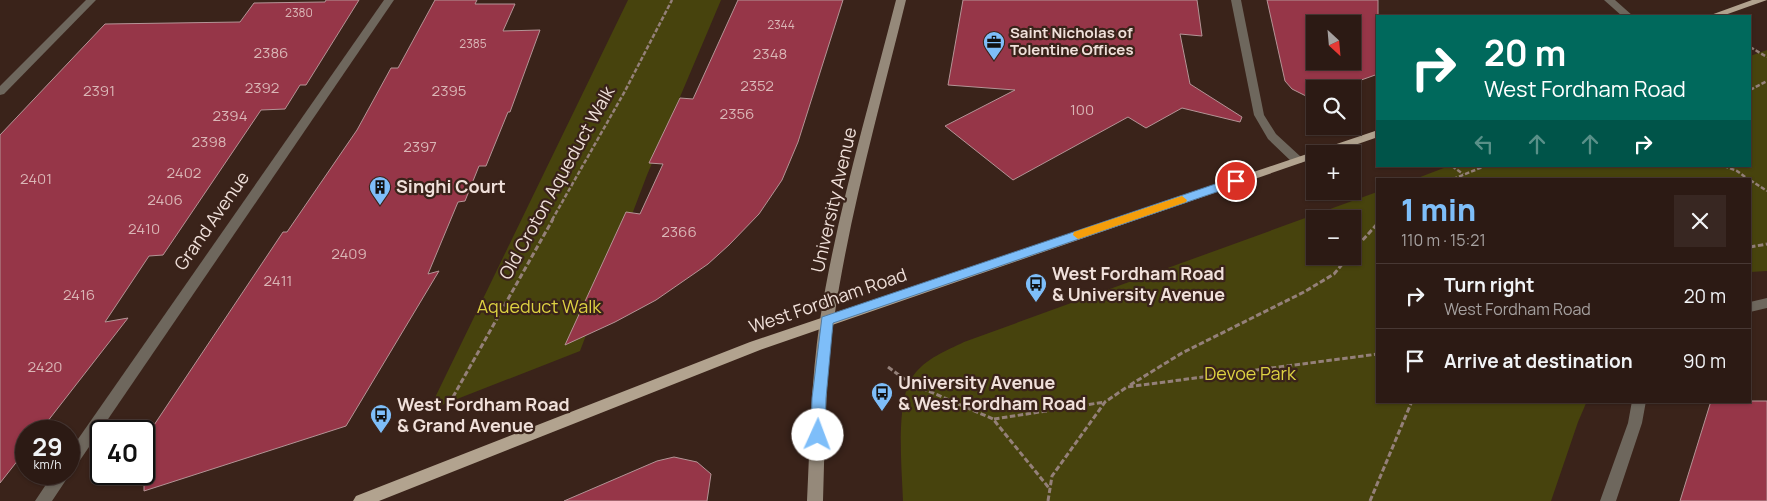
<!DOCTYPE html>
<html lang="en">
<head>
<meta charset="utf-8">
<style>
  body { margin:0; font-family:Manrope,sans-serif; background:#382722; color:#f1f3f6; height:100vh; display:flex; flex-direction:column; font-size:19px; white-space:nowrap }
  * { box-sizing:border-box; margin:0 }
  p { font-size:16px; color:#a6a1a0 }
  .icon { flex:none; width:28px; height:28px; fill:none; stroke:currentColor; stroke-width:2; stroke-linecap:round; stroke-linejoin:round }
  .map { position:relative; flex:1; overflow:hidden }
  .drawer { position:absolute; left:1376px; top:178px; width:375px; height:225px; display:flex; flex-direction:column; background:#2c1a14; border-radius:0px; box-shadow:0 1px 4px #0004,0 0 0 1px #483834 }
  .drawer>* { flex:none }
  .guide { position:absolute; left:1376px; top:15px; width:375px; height:152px; border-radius:0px; box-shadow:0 1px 4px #0004,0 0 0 1px #483834; background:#00695c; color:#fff; overflow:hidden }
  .needle { width:32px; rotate:154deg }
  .controls { position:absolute; left:1306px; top:15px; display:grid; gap:10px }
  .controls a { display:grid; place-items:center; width:55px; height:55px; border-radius:0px; background:#2c1a14; box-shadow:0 1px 4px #0004,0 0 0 1px #483834; font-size:25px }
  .speed { position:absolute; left:15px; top:420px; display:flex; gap:10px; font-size:25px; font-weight:700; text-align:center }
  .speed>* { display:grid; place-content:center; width:65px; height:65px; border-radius:50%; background:#2c1a14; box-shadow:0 1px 4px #0004,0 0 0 1px #483834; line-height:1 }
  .speed small { font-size:12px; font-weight:400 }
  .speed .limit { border:2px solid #111; border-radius:8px; background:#fff; color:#111 }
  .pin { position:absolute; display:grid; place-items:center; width:42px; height:42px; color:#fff; margin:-21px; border:2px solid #fff; border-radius:50%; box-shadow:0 1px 5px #0007 }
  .me { position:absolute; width:55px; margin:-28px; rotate:2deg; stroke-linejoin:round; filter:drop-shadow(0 0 4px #0008) }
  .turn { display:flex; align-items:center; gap:18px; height:105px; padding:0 25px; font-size:22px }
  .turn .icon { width:65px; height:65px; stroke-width:2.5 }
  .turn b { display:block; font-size:35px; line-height:42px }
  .lanes { display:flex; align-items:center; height:48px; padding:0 25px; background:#0003; justify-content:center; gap:25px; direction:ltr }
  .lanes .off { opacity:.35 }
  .round { display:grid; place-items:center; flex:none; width:52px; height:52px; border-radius:0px; background:#382722 }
  .overview { display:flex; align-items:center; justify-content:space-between; height:85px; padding:0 25px }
  h1 { font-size:30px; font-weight:800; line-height:38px; color:#7ebef9 }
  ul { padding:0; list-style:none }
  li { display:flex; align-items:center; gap:15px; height:65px; padding:0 25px; border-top:1px solid #483834 }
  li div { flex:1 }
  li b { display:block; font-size:19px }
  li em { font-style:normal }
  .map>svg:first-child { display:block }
  .green { fill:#47430d; fill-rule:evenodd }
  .building { fill:#963648; stroke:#b49496; fill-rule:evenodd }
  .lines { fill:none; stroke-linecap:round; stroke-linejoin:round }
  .path-far1 { stroke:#948079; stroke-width:2.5; stroke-dasharray:4.5 2; stroke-linecap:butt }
  .path { stroke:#948079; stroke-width:3; stroke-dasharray:5.5 2.5; stroke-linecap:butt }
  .street { fill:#6e675d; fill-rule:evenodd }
  .secondary { fill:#95897a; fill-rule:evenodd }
  .primary { fill:#b2a38f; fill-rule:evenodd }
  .route { fill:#7ebef9; stroke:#527ca2 }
  .slow { fill:#f59e0b }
  .labels { text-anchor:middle; stroke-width:4.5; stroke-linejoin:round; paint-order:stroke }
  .far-number-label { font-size:12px; fill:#dab6b6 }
  .far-poi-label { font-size:15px; font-weight:bold; fill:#f0e0da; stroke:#3a231a; text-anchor:start }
  .number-label { font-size:15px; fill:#dab6b6 }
  .street-label { font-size:18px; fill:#f0e0da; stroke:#3a231a }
  .poi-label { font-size:18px; font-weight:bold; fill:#f0e0da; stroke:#3a231a; text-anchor:start }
  .park-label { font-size:18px; fill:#ddd242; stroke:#3a231a }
</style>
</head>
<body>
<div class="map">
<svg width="1767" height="501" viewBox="0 0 1767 501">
  <rect width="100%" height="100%" fill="#3a231a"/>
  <g class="green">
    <polygon points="628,0 721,0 647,175 580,351 429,410"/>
    <polygon points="1767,50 1767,271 1750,272 1750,179 1415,179 1449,166 1750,166 1750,56"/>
    <path d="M 1377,192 L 1378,401 L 1587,401 L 1578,422 L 1551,501 L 903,501 C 902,468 895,402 913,376 C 926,358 946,351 964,342 ZM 1315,219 L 1352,219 L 1352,256 L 1315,256 Z"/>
  </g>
  <g class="building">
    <polygon points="326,0 359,0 306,85 300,85 285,109 261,110 163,255 149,256 105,322 128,318 40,431 26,431 26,450 0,483 0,135 105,24 240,22 254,3 325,2"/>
    <polygon points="435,0 477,0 475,4 515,4 503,31 540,30 510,112 508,112 486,166 479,166 465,201 458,202 428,274 439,271 346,426 144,491 144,440 283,232 287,232 357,130 391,68 398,68"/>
    <polygon points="738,0 843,0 798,142 782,180 759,214 729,245 708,264 656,300 615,322 565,345 626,212 640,214 663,164 649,163 680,98 693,99"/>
    <polygon points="963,0 1197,0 1202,36 1180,34 1190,84 1242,117 1240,122 1182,108 1146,128 1128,117 1013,180 945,126 1015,90 948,85"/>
    <path d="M 1267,0 L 1378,0 L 1378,74 L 1336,89 L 1315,89 L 1315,95 L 1306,96 L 1292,89 L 1285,81 ZM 1315,24 L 1352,24 L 1352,61 L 1315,61 Z"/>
    <polygon points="1711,401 1767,401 1767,501 1680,501"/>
    <polygon points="674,457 697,462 711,474 707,501 564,501 657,461"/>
  </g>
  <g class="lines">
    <g class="path-far1">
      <polyline points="1750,47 1767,57"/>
      <polyline points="1750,90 1767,81"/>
      <polyline points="1452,166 1463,174"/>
      <polyline points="1724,166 1737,171 1748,179"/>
      <polyline points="1453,179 1485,166"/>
      <polyline points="1750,180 1767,191"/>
      <polyline points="552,220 625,91 672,0"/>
    </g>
    <g class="path">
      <polyline points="1750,247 1767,244"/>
      <polyline points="1352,252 1378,223"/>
      <polyline points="888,367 910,383 993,419 1049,488"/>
      <polyline points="1130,385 1182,353 1304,292 1334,274 1349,256"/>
      <polyline points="449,404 553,219"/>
      <polyline points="994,419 1105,402"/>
      <polyline points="1048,501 1052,476 1105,402 1127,387 1378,354"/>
      <polyline points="1370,501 1412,401"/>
    </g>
    <g class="street">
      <polygon points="86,0 96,0 4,94 0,95 0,86"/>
      <polygon points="384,0 394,0 74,469 69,471 69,452"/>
      <polygon points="1231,0 1241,0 1264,115 1276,134 1301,157 1303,160 1301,163 1293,163 1268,139 1254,115"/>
      <polygon points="1604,0 1615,0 1633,16 1622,16"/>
      <polygon points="1767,298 1767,308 1750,312 1750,302"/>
      <polygon points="1632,401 1646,401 1642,423 1616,501 1600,501 1628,423"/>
      <polygon points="69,472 70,474 52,501 35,501 53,474 69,474"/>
    </g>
    <path class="secondary" d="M 896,0 L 906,0 C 880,106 850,211 834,319 C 825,379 825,440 823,501 L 807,501 C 810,441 811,380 820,320 C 837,212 869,106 896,0 Z"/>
    <g class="primary">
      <polygon points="1752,0 1767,0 1722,16 1708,16"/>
      <polygon points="1378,130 1378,137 1329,154 1315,154 1315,158 760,350 379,501 353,501 356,496 750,342"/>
    </g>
  </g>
  <polygon class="route" points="1236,177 1241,181 1240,184 833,323 826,398 825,435 823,439 818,440 813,439 811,435 812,398 822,317"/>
  <polygon class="slow" points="1182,196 1187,200 1186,202 1078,239 1073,235 1074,232"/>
  <defs>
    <g id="office-pin" transform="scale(1.125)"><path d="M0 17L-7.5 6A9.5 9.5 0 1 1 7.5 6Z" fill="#7ebef9" stroke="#3a231a"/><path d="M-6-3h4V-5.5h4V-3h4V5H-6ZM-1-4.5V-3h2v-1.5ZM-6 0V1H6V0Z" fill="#111"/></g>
    <g id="building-pin" transform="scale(1.125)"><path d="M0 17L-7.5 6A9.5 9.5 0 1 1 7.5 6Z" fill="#7ebef9" stroke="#3a231a"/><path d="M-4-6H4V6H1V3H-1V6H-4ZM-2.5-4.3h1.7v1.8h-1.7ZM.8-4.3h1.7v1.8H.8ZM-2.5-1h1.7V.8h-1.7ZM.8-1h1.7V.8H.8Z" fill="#111"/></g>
    <g id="bus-pin" transform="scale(1.125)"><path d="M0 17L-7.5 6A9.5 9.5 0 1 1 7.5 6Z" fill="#7ebef9" stroke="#3a231a"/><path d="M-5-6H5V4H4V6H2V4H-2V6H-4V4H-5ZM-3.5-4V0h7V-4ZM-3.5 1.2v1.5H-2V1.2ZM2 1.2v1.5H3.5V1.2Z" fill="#111"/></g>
  </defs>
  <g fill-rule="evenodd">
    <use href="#office-pin" x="994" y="42"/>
    <use href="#building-pin" x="380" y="187"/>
    <use href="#bus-pin" x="1036" y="284"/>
    <use href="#bus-pin" x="882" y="393"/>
    <use href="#bus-pin" x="381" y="415"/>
  </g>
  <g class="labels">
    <g class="far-number-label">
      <text x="299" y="17">2380</text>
      <text x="781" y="29">2344</text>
      <text x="473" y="48">2385</text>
    </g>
    <g class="far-poi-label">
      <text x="1010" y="38">Saint Nicholas of<tspan x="1010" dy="17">Tolentine Offices</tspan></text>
    </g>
    <g class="number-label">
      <text x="271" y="58">2386</text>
      <text x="770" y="59">2348</text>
      <text x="757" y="91">2352</text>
      <text x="262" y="93">2392</text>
      <text x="99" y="96">2391</text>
      <text x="449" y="96">2395</text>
      <text x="1082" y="115">100</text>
      <text x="737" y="119">2356</text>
      <text x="230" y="121">2394</text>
      <text x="209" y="147">2398</text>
      <text x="420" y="152">2397</text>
      <text x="184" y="178">2402</text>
      <text x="36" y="184">2401</text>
      <text x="165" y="205">2406</text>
      <text x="144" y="234">2410</text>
      <text x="679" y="237">2366</text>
      <text x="349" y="259">2409</text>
      <text x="278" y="286">2411</text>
      <text x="79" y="300">2416</text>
      <text x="45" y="372">2420</text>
    </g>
    <g class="street-label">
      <text transform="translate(557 183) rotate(-61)" y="6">Old Croton Aqueduct Walk</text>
      <text transform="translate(834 200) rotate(-77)" y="6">University Avenue</text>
      <text transform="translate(212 221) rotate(-55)" y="6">Grand Avenue</text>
      <text transform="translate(828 301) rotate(-19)" y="6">West Fordham Road</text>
    </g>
    <g class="poi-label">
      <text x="396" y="193">Singhi Court</text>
      <text x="1052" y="280">West Fordham Road<tspan x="1052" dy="21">&amp; University Avenue</tspan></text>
      <text x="898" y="389">University Avenue<tspan x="898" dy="21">&amp; West Fordham Road</tspan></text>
      <text x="397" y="411">West Fordham Road<tspan x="397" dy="21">&amp; Grand Avenue</tspan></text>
    </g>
    <g class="park-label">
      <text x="539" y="313">Aqueduct Walk</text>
      <text x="1250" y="380">Devoe Park</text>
    </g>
  </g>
</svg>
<div class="controls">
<a><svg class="needle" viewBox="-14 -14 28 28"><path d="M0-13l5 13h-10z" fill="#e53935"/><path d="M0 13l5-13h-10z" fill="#a6a1a0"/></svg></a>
<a><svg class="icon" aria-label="search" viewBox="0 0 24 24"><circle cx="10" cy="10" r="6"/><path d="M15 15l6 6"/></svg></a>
<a>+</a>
<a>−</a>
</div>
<div class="speed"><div>29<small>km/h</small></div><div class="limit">40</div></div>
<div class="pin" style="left:1236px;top:181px;background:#d93025"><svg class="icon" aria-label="arrive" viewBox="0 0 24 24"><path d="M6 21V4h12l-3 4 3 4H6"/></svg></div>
<svg class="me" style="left:818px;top:435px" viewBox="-20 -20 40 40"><circle r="19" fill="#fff"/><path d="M0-13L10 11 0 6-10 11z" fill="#7ebef9"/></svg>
<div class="guide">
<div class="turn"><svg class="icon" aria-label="right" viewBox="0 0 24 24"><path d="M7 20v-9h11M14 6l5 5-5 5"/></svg><div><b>20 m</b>West Fordham Road</div></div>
<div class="lanes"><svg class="icon off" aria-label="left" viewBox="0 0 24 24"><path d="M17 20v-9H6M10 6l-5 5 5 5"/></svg><svg class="icon off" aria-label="ahead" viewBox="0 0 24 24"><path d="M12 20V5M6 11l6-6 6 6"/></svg><svg class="icon off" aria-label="ahead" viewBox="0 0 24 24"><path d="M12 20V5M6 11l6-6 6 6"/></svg><svg class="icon" aria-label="right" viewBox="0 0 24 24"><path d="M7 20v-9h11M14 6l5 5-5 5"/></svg></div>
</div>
<section class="drawer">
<div class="overview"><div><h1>1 min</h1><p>110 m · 15:21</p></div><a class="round"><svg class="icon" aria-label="close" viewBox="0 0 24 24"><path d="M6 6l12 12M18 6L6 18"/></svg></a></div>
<ul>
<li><svg class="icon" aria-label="right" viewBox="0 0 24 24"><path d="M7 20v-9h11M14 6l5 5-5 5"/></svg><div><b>Turn right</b><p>West Fordham Road</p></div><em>20 m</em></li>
<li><svg class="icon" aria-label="arrive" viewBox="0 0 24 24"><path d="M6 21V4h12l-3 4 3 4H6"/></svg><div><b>Arrive at destination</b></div><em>90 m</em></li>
</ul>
</section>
</div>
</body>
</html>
